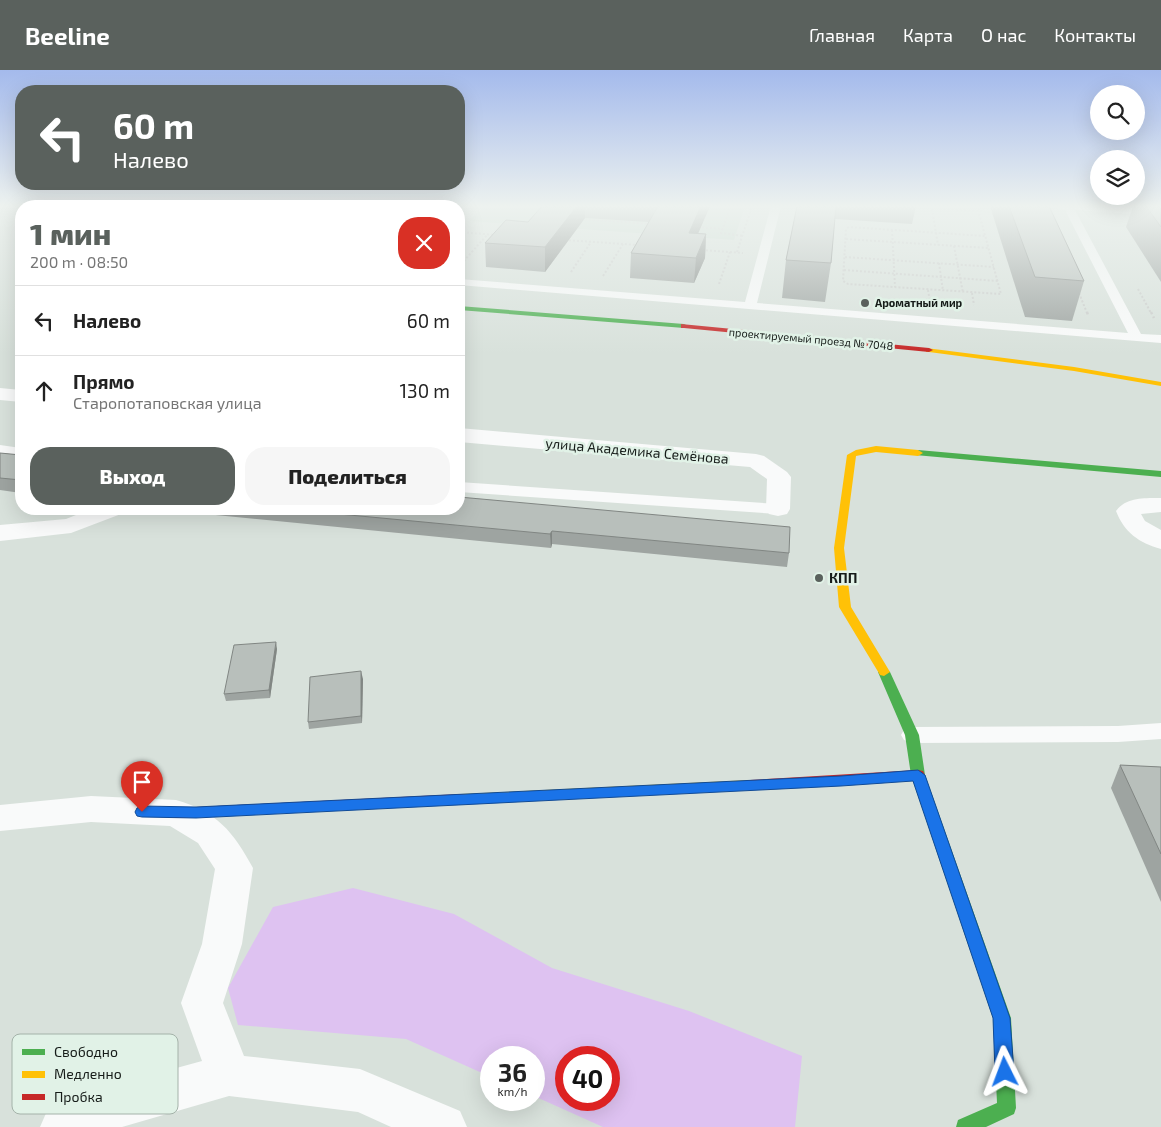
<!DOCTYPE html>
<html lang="ru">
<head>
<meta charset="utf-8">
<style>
  body { margin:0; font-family:"Exo 2",sans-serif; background:#f6f6f6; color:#222; height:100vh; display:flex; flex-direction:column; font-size:19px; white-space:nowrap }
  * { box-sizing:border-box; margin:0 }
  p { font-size:16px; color:#767676 }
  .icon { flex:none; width:28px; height:28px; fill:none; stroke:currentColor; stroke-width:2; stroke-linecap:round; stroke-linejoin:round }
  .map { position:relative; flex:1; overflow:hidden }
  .side { position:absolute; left:15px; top:130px; width:450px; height:315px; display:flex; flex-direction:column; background:#fff; border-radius:20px; box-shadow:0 5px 20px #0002 }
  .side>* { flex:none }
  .top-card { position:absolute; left:15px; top:15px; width:450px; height:105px; border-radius:20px; box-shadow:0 5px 20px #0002; background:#5a615d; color:#fff; overflow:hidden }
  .controls { position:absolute; left:1090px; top:15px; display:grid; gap:10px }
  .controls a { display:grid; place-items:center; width:55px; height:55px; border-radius:50%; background:#fff; box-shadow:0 5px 20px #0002; font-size:25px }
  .speed { position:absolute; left:480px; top:976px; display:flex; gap:10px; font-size:25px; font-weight:700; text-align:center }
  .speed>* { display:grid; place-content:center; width:65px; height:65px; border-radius:50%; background:#fff; box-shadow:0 5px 20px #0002; line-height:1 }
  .speed small { font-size:12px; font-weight:400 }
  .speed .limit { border:8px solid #d22; background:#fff; color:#111 }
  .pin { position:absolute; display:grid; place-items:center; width:42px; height:42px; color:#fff; margin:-51px -21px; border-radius:50% 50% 50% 0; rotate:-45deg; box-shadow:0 0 5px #0007 }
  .pin .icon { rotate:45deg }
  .me { position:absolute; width:55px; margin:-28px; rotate:357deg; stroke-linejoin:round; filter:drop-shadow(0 0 4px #0008) }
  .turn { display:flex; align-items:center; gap:18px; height:105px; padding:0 15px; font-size:22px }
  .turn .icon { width:65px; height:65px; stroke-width:2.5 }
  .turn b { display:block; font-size:35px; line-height:42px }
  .round { display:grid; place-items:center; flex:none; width:52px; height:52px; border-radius:20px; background:#f6f6f6 }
  .headline { display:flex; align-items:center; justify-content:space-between; height:85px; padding:0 15px }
  h1 { font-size:30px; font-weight:800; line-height:38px; color:#5a615d }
  .action { display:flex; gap:10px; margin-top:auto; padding:10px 15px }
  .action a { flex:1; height:58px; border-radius:20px; background:#5a615d; color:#fff; font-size:20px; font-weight:800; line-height:58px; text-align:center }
  .action a+a { background:#f6f6f6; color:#222 }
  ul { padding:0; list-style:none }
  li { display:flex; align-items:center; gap:15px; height:70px; padding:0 15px; border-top:1px solid #e0e0e0 }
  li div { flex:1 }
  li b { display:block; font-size:19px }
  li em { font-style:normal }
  header { display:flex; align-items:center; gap:30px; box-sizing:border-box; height:70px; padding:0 25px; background:#5a615d; color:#fff }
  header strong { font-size:24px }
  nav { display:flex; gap:28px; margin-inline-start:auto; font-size:18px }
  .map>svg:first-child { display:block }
  .built { fill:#c8dacf }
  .water { fill:#dec2f1; fill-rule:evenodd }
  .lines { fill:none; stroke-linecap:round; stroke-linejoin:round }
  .path-far1 { stroke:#caccca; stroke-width:2; stroke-dasharray:2 2; stroke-linecap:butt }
  .path { stroke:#caccca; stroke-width:2.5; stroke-dasharray:2.5 2.5; stroke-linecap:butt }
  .lane { fill:#f9fafa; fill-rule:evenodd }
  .street { fill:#f9fafa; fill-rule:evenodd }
  .fast { fill:#4caf50; fill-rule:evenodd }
  .slow { fill:#ffc107; fill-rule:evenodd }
  .jam { fill:#c62828; fill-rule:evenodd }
  .wall { fill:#9ea4a1 }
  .shaded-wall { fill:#818683 }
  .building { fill:#b8bfbb; stroke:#818683 }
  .route { fill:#1a73e8; stroke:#114b97 }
  .poi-dot { fill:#5a615d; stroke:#e1f2e7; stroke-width:2 }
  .labels { text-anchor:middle; stroke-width:5; stroke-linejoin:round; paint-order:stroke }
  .far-poi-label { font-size:11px; font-weight:bold; fill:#161c19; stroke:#e1f2e7; text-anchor:start }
  .far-street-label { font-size:11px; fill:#161c19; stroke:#e1f2e7 }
  .street-label { font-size:14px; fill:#161c19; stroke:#e1f2e7 }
  .poi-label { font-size:14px; font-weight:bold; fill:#161c19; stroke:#e1f2e7; text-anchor:start }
  .key { fill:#e1f2e7; stroke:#a4b2a9; stroke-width:1 }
  .key-label { font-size:14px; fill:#161c19 }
</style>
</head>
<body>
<header>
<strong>Beeline</strong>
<nav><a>Главная</a><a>Карта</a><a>О нас</a><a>Контакты</a></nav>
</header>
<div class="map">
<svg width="1161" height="1057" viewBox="0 0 1161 1057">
  <rect width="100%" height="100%" fill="#d8e1db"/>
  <polygon class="built" points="484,136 745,136 734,170 469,151"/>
  <path class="water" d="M 353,818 L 454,844 L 552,898 L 689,941 L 802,986 L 795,1057 L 603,1057 L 534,1026 L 534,988 L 491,988 L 491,1007 L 406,969 L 238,955 L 228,918 L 273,837 ZM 566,988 L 609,988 L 609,1030 L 566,1030 Z"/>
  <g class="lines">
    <g class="path-far1">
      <polyline points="731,136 721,163 743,166"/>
      <polyline points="977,136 1001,224 848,214 843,211 846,159 849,157 985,166"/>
      <polyline points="912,137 996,142"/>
      <polyline points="932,139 938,175"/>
      <polyline points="581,149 652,154"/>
      <polyline points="698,157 723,159"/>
      <polyline points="892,160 895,217"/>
      <polyline points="459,162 496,165"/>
      <polyline points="846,169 989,178"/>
      <polyline points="565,170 638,175"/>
      <polyline points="954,176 963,223"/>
      <polyline points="702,180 743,183"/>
      <polyline points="737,182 751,139"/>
      <polyline points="845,187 994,197"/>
      <polyline points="939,193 943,221"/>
      <polyline points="461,194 488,164"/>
      <polyline points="844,200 998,211"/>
      <polyline points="571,202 591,172"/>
      <polyline points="603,206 623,174"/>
      <polyline points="719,214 730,182"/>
      <polyline points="1138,219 1151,243"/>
      <polyline points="928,220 930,232"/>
      <polyline points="972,223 974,235"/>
      <polyline points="1079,223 1087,243"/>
    </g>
    <g class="path">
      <polyline points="1087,242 1088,245"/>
      <polyline points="1151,242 1154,248"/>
    </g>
    <g class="lane">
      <polygon points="771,136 781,136 757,233 1128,263 1065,140 1049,136 1101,136 1161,140 1161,146 1075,140 1141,264 1161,265 1161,273 459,215 459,209 745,232"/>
      <polygon points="0,375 21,378 21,386 0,385"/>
      <polygon points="459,412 778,434 784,435 786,439 784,443 778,444 459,422"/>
      <polygon points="1161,653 1161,669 1118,672 912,673 904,670 901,665 904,660 912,657 1118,656"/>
    </g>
    <g class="street">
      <polygon points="0,318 21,320 21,332 0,330"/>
      <polygon points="459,358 756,384 764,386 787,402 791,407 790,439 787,444 778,446 769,444 766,439 767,409 750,397 459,372"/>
      <path d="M 1161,428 L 1161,442 L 1141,444 L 1145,451 L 1161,460 L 1161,479 C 1139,473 1124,462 1116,441 C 1126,427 1145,428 1161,428 Z"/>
      <polygon points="91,439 124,439 121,444 71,463 0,471 0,455 66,449"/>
      <path d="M 91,726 L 176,730 C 217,742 233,761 253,798 L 242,874 L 223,933 L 244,986 L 360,999 L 460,1041 L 467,1057 L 391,1057 L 358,1042 L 229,1026 L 122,1057 L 40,1057 L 47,1041 L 89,1022 L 202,991 L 181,933 L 202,874 L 215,799 L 198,773 L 170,756 L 91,752 L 0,761 L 0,735 Z"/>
    </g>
    <g class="fast">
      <polygon points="459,236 684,254 688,256 684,258 459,240"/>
      <polygon points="918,380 1161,401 1161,407 915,385 913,383"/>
      <polygon points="884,598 890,602 919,665 925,705 1011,948 1016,1038 1014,1044 986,1057 956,1057 958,1050 997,1033 993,948 911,705 905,665 878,602"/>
    </g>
    <g class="slow">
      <polygon points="926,278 1074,297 1161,312 1161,316 1074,301 929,282 926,282"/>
      <polygon points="876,376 918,380 923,383 918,386 876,382 856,386 844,478 851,537 890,602 884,606 880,605 839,537 834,478 847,385 856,380"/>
      <polygon points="750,710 755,711 757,715 755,719 750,720 461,734 456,733 454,729 456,725 461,724"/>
    </g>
    <g class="jam">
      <polygon points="681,254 929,278 933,280 929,282 684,258 681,258"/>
      <polygon points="918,700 923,701 925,705 923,709 918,710 750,720 745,719 743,715 745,711 750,710"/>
      <polygon points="461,724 466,725 468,729 466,733 461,734 176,748 171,747 169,743 171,739 176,738"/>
    </g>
  </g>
  <g class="wall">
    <polygon points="542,136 710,136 698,163 706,164 705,188 694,213 630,208 631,183 649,152 585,148 545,202 486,197 485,173 528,152"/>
    <polygon points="797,136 916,136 912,154 835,149 831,193 825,232 782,228 786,190"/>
    <polygon points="990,136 1049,136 1084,211 1072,251 1025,247"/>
    <polygon points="1133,136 1161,136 1161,212 1126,157"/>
    <polygon points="0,383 21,385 21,423 0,420"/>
    <polygon points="155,439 459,439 789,483 787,497 552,474 551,478"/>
    <polygon points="277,579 270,628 226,631 224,624"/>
    <polygon points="363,609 362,653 309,659 308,652"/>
    <polygon points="1120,695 1161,697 1161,832 1111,718"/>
  </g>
  <g class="shaded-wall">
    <polygon points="577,136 585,136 585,148 545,202 545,177"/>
    <polygon points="701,136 710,136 688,187 689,163"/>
    <polygon points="706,164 705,188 694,213 696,188"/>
    <polygon points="552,461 552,474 551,478 550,464"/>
    <polygon points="276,572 277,579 270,628 269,620"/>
    <polygon points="361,601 363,609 362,653 361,646"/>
  </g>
  <g class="building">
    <polygon points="542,136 577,136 545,177 485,173 506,150 528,152"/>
    <polygon points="658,136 701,136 689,163 706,164 696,188 631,183"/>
    <polygon points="797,136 836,136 831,193 786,190"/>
    <polygon points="1009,136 1049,136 1084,211 1035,207"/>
    <polygon points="1146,136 1161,136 1161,157"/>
    <polygon points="0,383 21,385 21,410 0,408"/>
    <polygon points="459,427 790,457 789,483 552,461 550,464 286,439 459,439"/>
    <polygon points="276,572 269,620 224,624 234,575"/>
    <polygon points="361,601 361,646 308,652 310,607"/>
    <polygon points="1120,695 1161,697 1161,784"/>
  </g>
  <linearGradient id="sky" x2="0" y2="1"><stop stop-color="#a4baec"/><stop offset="0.48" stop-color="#edf2ef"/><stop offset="1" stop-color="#edf2ef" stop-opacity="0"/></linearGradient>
  <rect width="1161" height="284" fill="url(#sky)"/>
  <polygon class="route" points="918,700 925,705 1010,948 1014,1002 1011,1008 1005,1010 998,1008 995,1002 993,948 913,711 841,716 196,748 142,747 137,746 135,742 137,738 142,736 196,737 841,706"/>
  <g class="poi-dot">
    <circle cx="865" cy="233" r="5"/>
    <circle cx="819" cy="508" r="5"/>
  </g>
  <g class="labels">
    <g class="far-poi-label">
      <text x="875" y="237">Ароматный мир</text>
    </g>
    <g class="far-street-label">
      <text transform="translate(811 269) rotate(5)" y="4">проектируемый проезд № 7048</text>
    </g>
    <g class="street-label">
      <text transform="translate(637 381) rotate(5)" y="5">улица Академика Семёнова</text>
    </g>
    <g class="poi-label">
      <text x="829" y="513">КПП</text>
    </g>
  </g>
  <rect x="12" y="964" width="166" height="80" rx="8" class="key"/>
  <rect x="22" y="979" width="23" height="6" fill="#4caf50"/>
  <rect x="22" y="1001" width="23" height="7" fill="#ffc107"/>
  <rect x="22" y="1024" width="23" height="6" fill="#c62828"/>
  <g class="key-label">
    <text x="54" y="987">Свободно</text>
    <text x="54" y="1009">Медленно</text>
    <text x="54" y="1032">Пробка</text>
  </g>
</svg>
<div class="controls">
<a><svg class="icon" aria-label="search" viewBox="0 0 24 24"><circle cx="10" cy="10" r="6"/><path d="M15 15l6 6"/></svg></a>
<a><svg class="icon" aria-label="layers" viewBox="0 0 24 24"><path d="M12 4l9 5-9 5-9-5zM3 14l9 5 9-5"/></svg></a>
</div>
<div class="speed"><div>36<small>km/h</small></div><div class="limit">40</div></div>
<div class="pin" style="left:142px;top:742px;background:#d93025"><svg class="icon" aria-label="arrive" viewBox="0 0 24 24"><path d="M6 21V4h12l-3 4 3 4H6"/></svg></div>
<svg class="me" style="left:1005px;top:1002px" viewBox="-20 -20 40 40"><path d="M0-17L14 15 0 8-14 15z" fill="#1a73e8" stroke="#fff" stroke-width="4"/></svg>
<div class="top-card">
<div class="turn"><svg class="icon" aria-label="left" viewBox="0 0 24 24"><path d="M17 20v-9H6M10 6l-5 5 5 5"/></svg><div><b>60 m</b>Налево</div></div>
</div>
<section class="side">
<div class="headline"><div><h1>1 мин</h1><p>200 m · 08:50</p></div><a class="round" style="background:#d93025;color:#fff"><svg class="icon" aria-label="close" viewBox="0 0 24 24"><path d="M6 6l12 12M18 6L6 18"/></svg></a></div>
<ul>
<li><svg class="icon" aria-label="left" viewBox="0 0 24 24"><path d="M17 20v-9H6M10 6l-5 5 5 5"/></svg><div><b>Налево</b></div><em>60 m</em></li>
<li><svg class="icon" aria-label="ahead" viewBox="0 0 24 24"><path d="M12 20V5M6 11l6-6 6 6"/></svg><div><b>Прямо</b><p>Старопотаповская улица</p></div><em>130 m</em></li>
</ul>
<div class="action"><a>Выход</a><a>Поделиться</a></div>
</section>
</div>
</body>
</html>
